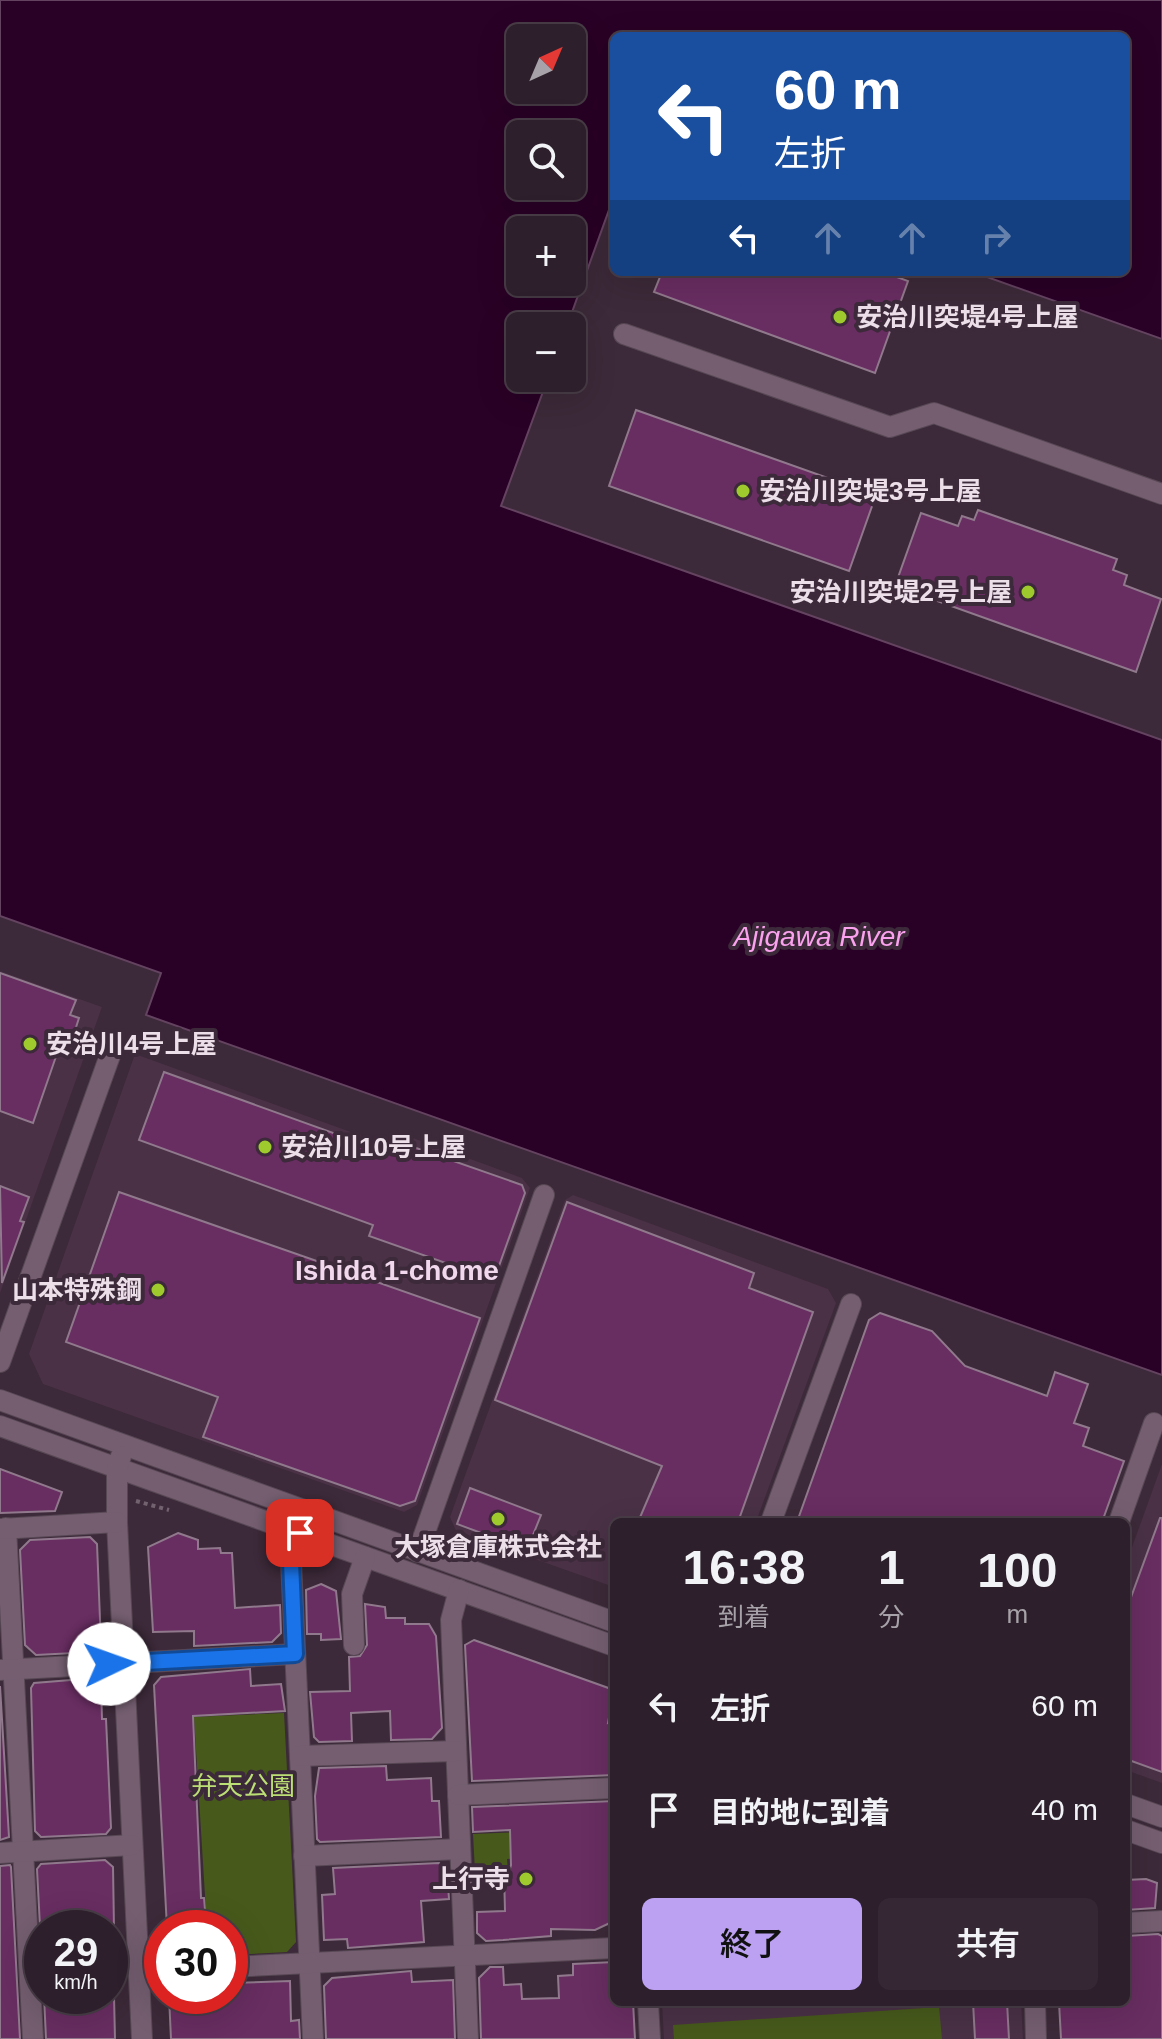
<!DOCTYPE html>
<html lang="ja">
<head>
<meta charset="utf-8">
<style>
  body { margin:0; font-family:Arial,"Noto Sans JP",sans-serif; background:#352733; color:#f1f3f6; height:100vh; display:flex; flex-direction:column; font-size:30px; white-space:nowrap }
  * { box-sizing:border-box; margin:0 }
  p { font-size:26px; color:#a7a2a9 }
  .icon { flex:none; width:44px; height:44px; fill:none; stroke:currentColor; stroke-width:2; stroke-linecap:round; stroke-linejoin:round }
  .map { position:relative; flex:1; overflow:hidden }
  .details { position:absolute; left:610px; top:1518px; width:520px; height:488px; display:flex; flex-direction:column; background:#2d1f2b; border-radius:12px; box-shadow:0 8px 32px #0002,0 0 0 2px #483d47 }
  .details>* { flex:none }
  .top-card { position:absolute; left:610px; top:32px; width:520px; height:244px; border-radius:12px; box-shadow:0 8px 32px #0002,0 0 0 2px #483d47; background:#1a4fa0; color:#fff; overflow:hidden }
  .needle { width:52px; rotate:44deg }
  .controls { position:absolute; left:506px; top:24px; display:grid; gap:16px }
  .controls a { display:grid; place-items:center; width:80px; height:80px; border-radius:12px; background:#2d1f2b; box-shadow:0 8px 32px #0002,0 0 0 2px #483d47; font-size:40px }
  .speed { position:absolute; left:24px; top:1910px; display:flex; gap:16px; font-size:40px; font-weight:700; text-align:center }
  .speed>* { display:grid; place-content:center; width:104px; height:104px; border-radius:50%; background:#2d1f2b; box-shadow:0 8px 32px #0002,0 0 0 2px #483d47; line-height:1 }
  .speed small { font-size:20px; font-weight:400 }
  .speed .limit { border:12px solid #d22; background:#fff; color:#111 }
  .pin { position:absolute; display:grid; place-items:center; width:68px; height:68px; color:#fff; margin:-34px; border-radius:16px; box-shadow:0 4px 12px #0006 }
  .me { position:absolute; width:88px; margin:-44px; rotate:87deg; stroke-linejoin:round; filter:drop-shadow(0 0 6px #0008) }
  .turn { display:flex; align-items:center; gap:28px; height:168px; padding:0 32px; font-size:36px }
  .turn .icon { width:104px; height:104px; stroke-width:2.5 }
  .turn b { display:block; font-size:56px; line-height:68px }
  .lanes { display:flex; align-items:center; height:76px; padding:0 32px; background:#0003; justify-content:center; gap:40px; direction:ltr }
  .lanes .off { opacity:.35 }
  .eta { display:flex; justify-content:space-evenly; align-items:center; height:136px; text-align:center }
  .eta b { font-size:48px; font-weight:600; line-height:56px }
  .button { display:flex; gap:16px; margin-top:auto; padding:16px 32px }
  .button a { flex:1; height:92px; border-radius:12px; background:#bca0f2; color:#111; font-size:32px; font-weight:600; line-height:92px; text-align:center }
  .button a+a { background:#352733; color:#f1f3f6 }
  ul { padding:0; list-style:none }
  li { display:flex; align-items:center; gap:24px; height:104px; padding:0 32px }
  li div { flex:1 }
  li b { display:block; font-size:30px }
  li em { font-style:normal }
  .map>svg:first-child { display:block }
  .built { fill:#4a3146 }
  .green { fill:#475a1b }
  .water { fill:#290026; stroke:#644360; stroke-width:2; fill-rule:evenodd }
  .building { fill:#682d61; stroke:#90798c; stroke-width:2 }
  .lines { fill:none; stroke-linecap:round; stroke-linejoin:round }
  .minor-casing { stroke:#574754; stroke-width:22 }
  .path { stroke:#72616f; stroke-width:4; stroke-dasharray:4 4; stroke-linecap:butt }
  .minor { stroke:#745e70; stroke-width:20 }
  .route-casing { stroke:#114b97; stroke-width:20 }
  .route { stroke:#1a73e8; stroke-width:14 }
  .poi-dot { fill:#9fca2d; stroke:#3c2939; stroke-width:3 }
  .labels { text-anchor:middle; stroke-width:8; stroke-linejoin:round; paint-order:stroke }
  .poi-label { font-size:26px; font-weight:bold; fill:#ecdfe9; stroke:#3c2939; text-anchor:start }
  .park-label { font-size:26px; fill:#bcdf75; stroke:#3c2939 }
  .water-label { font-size:28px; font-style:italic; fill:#faa2ed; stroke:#3c2939 }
  .neighbourhood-label { font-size:28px; font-weight:bold; fill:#f2d8ed; stroke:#3c2939 }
</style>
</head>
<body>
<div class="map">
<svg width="1162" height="2039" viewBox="0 0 1162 2039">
  <rect width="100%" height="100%" fill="#3c2939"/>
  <g class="built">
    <polygon points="0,971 102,1007 0,1293"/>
    <polygon points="135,1054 395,1148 402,1134 522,1178 530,1188 417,1505 404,1512 43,1384 29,1354"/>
    <polygon points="573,1195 828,1289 836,1303 756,1522 614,1522 614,1587 456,1531 450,1517 565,1200"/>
    <polygon points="1162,1464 1162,1783 1126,1770 1126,1564"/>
    <polygon points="662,2002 1021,2002 1023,2039 664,2039"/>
  </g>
  <g class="green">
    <polygon points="284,1713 296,1942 287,1952 230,1955 230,1928 207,1928 194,1717"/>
    <polygon points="546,1831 547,1857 507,1859 508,1871 475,1872 473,1834"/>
    <polygon points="939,2007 942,2039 674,2039 673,2025"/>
  </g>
  <path class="water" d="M 0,0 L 1162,0 L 1162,339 L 973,272 L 1126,272 L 1126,36 L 614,36 L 614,196 L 567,326 L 520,326 L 520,378 L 548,378 L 501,506 L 1162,740 L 1162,1375 L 146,1015 L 161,973 L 0,916 ZM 520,38 L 572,38 L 572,90 L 520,90 ZM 520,134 L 572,134 L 572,186 L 520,186 ZM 520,230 L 572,230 L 572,282 L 520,282 Z"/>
  <g class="building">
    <polygon points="662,272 883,272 908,281 875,373 654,292"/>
    <polygon points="636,410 876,495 849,571 609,486"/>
    <polygon points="978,510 1117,559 1113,570 1127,575 1124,585 1161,599 1136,672 895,586 921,513 958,526 962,516 974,520"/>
    <polygon points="0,973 76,1000 70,1015 79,1018 70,1046 61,1042 33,1123 0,1111"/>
    <polygon points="164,1072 397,1156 402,1143 522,1185 525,1193 494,1280 369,1236 373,1225 139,1140"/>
    <polygon points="0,1186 29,1197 20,1221 24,1222 2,1283"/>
    <polygon points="119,1192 480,1318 415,1501 400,1506 203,1437 218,1397 66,1342"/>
    <polygon points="567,1202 754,1273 749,1288 813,1312 738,1522 638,1522 662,1466 495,1400"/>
    <polygon points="880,1313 932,1331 965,1366 1047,1396 1055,1372 1088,1384 1074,1423 1089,1428 1083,1446 1124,1461 1102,1522 797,1522 869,1320"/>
    <polygon points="0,1469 62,1492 55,1511 0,1513"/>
    <polygon points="470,1488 541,1515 527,1550 457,1524"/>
    <polygon points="1160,1518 1162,1518 1162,1772 1126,1759 1126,1611"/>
    <polygon points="178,1533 198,1540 198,1549 220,1548 221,1553 232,1553 235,1608 280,1605 281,1633 272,1642 194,1646 194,1631 153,1632 148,1547"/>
    <polygon points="90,1537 97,1544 101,1645 93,1652 36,1655 25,1645 20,1550 30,1540"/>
    <polygon points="321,1584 336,1591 341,1639 321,1640 321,1634 307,1634 306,1590"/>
    <polygon points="365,1604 385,1607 386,1618 405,1618 405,1624 429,1624 436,1636 442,1728 432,1739 391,1740 390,1711 351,1713 352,1741 319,1742 314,1737 310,1692 350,1691 349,1657 360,1656 367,1645"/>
    <polygon points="474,1640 614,1690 608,1723 614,1722 614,1775 472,1781 465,1645"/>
    <polygon points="250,1669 251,1686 281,1684 285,1711 193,1716 201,1898 204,1898 206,1922 202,1922 203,1928 167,1928 154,1685 161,1677"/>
    <polygon points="96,1678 101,1683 102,1719 106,1719 111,1828 106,1834 41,1837 35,1831 31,1688 34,1683"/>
    <polygon points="0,1686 9,1837 0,1840"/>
    <polygon points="386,1766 387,1780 431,1778 432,1801 439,1801 441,1837 320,1842 317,1839 315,1796 319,1768"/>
    <polygon points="614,1801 614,1921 595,1930 551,1929 551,1936 503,1940 486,1941 477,1933 477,1912 505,1911 504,1872 509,1872 511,1865 510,1830 473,1832 472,1807"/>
    <polygon points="105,1860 113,1867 114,1928 42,1928 41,1946 37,1869 41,1864"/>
    <polygon points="439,1863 447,1871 449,1899 421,1901 424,1942 348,1948 347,1939 324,1940 322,1895 335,1894 333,1868"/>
    <polygon points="10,1865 11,1867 20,2039 0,2039 0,1866"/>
    <polygon points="1146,1879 1157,1883 1155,1908 1126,1910 1126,1880"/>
    <polygon points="1158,1934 1162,1936 1162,2039 1061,2039 1059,2002 1126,2002 1126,1936"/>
    <polygon points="614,1962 614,2002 633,2002 635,2039 481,2039 479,1978 490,1967 503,1967 504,1985 521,1984 522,1999 559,1998 558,1976 573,1975 573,1964"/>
    <polygon points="411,1971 412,1982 453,1980 455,2039 326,2039 324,1986 332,1978"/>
    <polygon points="290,1981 291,2021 299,2020 300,2039 171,2039 169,1996 230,1996 230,1983"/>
    <polygon points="44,1996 114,1996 115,2039 46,2039"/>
    <polygon points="973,2002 1007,2002 1009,2039 975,2039"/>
  </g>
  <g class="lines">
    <g class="minor-casing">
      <g id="minor">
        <polyline points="624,334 890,427 934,413 1162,494"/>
        <polyline points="0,1362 113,1047"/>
        <polyline points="0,1400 614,1622"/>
        <polyline points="0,1426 614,1646"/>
        <polyline points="121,1456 117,1468 117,1522 142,2039"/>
        <polyline points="771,1522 851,1304"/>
        <polyline points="1119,1522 1154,1423"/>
        <polyline points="6,1528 33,2039"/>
        <polyline points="0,1529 117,1522"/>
        <polyline points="300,1533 291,1562 313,2039"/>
        <polyline points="418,1552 544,1195"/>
        <polyline points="459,1590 451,1620 468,2039"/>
        <polyline points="354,1645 352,1594 365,1557"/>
        <polyline points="0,1670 295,1654"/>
        <polyline points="300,1756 456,1751"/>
        <polyline points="458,1795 614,1788"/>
        <polyline points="1126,1804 1162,1817"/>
        <polyline points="1126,1830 1162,1843"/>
        <polyline points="0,1853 132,1845"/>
        <polyline points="304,1856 460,1849"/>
        <polyline points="1126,1923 1162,1921"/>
        <polyline points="230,1967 614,1948"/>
        <polyline points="140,1972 162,1971"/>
        <polyline points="648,2002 650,2039"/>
        <polyline points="1035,2002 1036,2039"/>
      </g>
    </g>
    <polyline class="path" points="136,1501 169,1510"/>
    <use href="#minor" class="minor"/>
  </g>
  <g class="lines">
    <g class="route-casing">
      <polyline id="route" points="109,1664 295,1654 291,1562 300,1533"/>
    </g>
    <use href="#route" class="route"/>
  </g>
  <g class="poi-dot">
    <circle cx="840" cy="317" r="8"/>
    <circle cx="743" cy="491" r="8"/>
    <circle cx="1028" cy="592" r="8"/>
    <circle cx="30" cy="1044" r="8"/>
    <circle cx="265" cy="1147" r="8"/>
    <circle cx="158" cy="1290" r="8"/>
    <circle cx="498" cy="1519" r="8"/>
    <circle cx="526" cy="1879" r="8"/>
  </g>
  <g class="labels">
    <g class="poi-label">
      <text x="856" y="326">安治川突堤4号上屋</text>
      <text x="759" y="500">安治川突堤3号上屋</text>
      <text x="1012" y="601" text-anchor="end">安治川突堤2号上屋</text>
      <text x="46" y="1053">安治川4号上屋</text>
      <text x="281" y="1156">安治川10号上屋</text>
      <text x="142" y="1299" text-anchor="end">山本特殊鋼</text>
      <text x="498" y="1556" text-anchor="middle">大塚倉庫株式会社</text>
      <text x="510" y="1888" text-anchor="end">上行寺</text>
    </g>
    <g class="park-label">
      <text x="243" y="1795">弁天公園</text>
    </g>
    <g class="water-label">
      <text x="819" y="946">Ajigawa River</text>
    </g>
    <g class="neighbourhood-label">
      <text x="397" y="1280">Ishida 1-chome</text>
    </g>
  </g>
</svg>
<div class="controls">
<a><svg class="needle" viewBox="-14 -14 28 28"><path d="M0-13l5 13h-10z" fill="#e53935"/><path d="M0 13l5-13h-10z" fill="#a7a2a9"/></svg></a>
<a><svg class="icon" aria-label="search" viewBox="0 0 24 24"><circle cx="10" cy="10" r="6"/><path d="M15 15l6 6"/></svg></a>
<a>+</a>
<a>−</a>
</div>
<div class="speed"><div>29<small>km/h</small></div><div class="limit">30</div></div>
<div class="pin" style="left:300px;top:1533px;background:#d93025"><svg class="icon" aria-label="arrive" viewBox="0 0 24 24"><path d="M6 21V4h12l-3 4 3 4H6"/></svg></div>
<svg class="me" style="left:109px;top:1664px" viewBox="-20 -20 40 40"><circle r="19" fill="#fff"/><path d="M0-13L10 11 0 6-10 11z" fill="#1a73e8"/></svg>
<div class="top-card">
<div class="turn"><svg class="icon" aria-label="left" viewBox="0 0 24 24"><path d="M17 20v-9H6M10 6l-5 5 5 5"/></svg><div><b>60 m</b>左折</div></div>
<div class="lanes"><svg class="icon" aria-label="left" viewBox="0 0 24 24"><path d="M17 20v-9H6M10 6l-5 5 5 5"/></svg><svg class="icon off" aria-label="ahead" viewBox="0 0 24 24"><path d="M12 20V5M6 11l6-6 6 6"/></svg><svg class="icon off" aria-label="ahead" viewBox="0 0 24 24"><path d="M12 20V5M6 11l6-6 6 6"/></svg><svg class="icon off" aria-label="right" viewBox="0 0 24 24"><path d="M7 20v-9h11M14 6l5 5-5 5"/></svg></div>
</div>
<section class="details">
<div class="eta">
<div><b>16:38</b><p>到着</p></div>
<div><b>1</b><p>分</p></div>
<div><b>100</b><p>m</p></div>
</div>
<ul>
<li><svg class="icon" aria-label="left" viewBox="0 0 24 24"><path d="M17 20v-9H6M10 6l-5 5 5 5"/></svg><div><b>左折</b></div><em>60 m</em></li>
<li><svg class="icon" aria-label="arrive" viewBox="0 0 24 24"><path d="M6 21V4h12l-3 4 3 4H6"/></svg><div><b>目的地に到着</b></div><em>40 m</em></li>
</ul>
<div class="button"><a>終了</a><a>共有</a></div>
</section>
</div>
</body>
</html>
